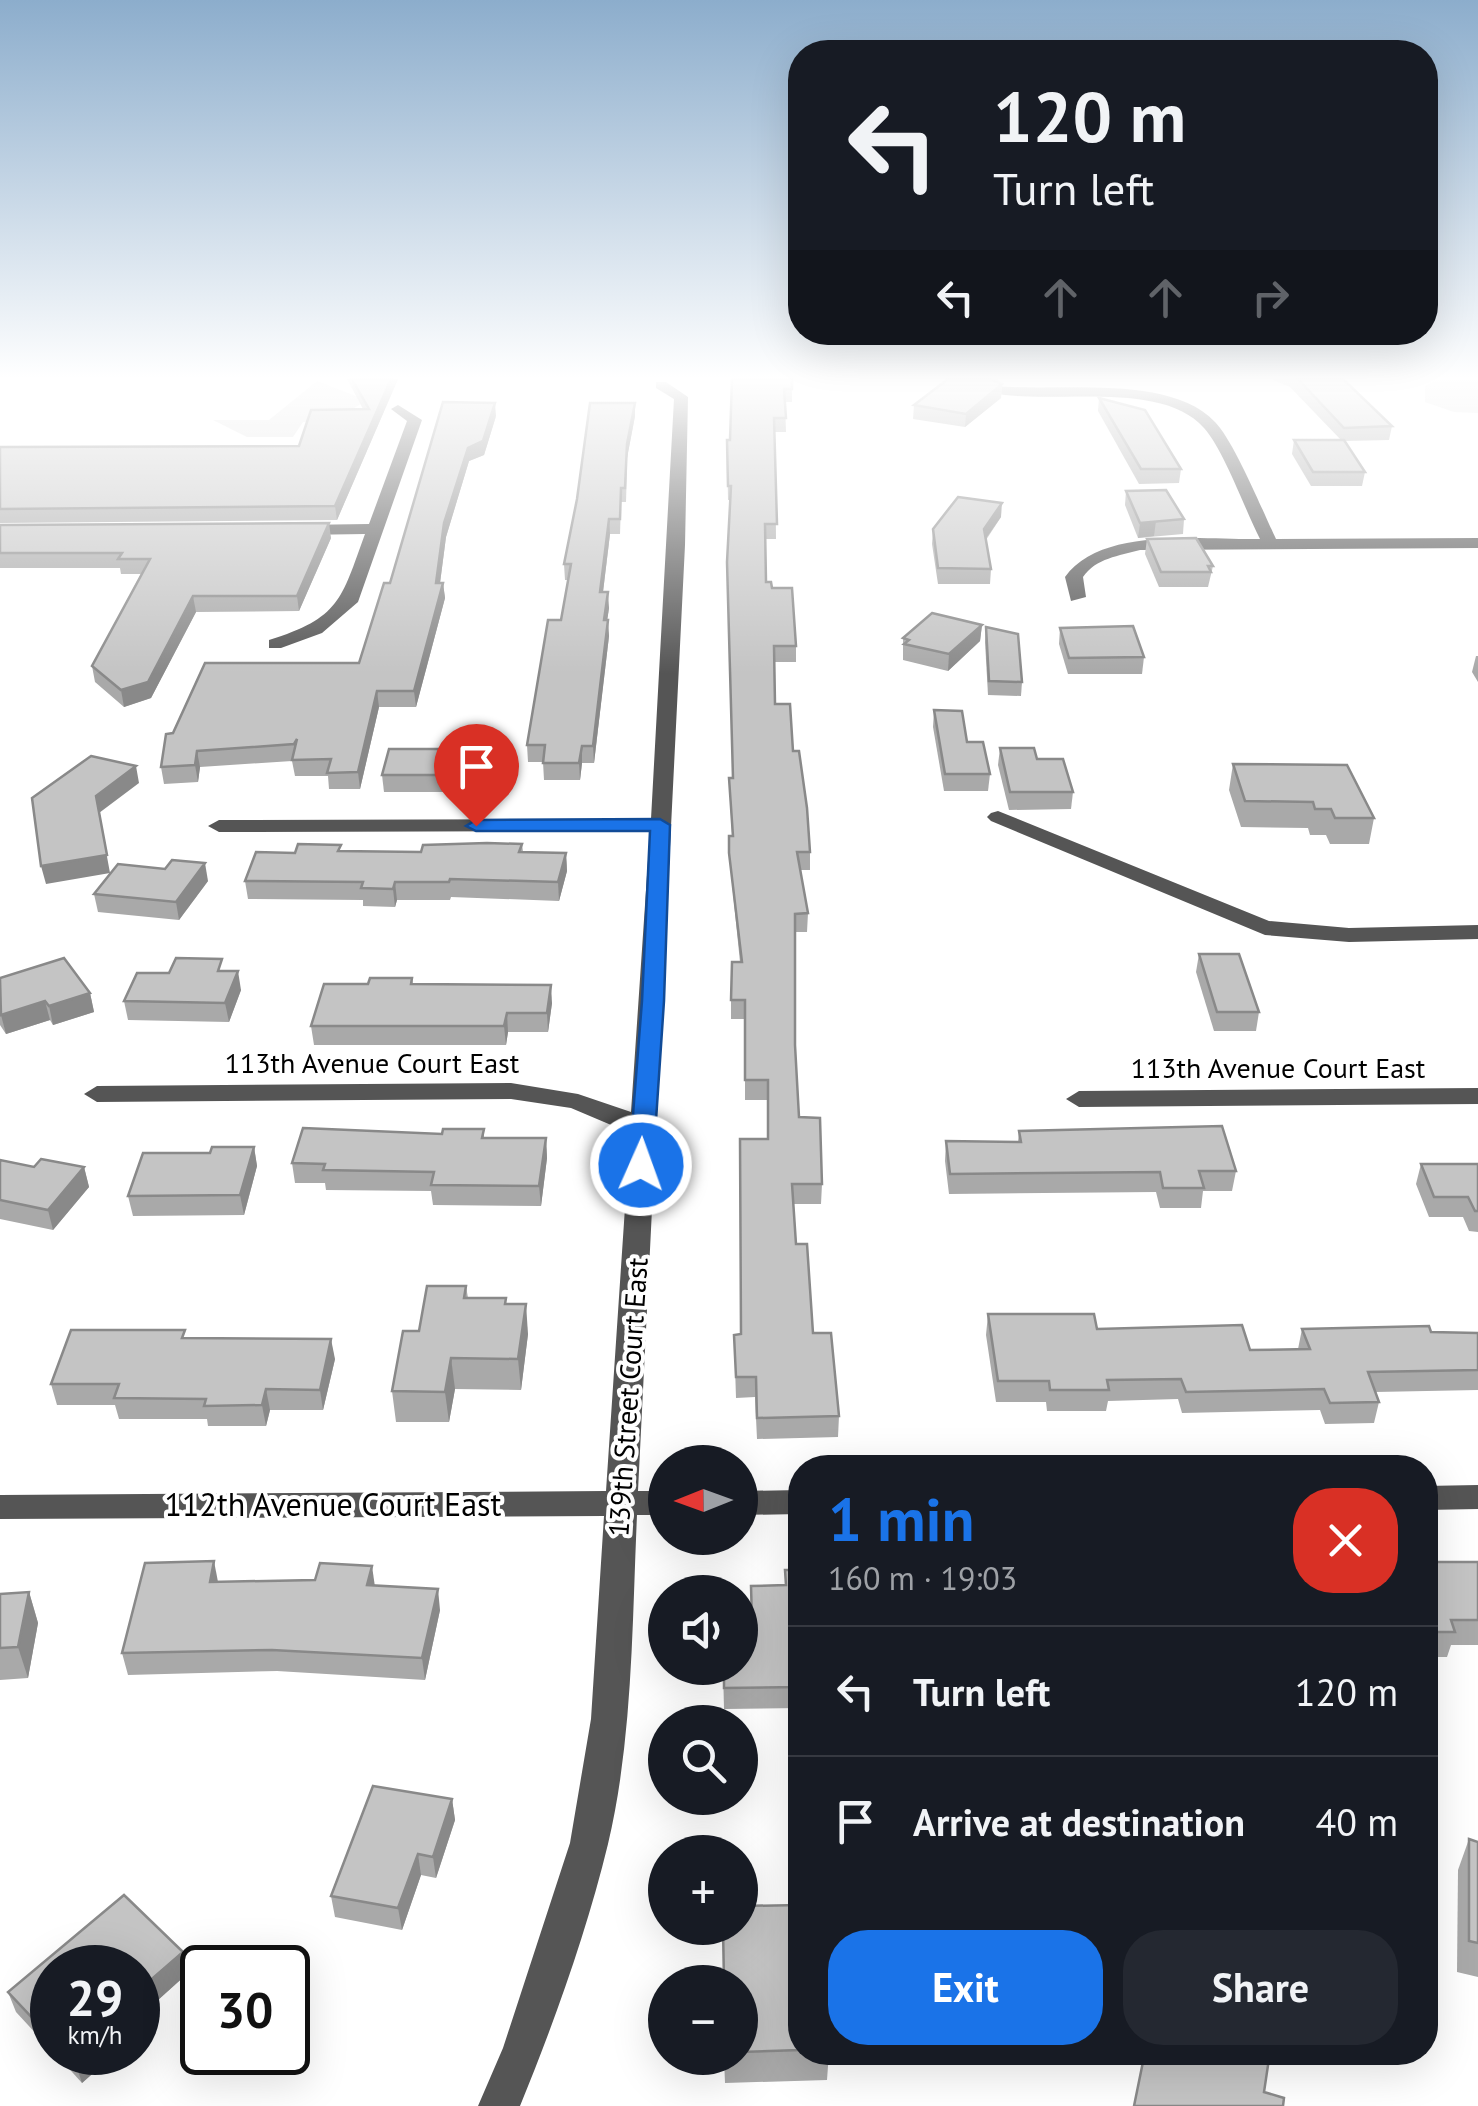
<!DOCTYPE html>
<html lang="en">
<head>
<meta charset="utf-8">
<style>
  body { margin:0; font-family:"PT Sans",sans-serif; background:#242831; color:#f1f3f6; height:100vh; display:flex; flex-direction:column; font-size:38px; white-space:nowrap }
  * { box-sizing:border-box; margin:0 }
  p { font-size:32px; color:#9ea1a6 }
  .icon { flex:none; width:55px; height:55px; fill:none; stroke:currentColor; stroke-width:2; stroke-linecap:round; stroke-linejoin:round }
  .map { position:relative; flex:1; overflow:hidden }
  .side { position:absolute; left:788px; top:1455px; width:650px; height:610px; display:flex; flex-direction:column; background:#171b24; border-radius:40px; box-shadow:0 10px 40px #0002 }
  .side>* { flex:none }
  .hud { position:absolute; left:788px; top:40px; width:650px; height:305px; border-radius:40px; box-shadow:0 10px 40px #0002; background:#171b24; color:#f1f3f6; overflow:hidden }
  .needle { width:65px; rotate:269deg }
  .tools { position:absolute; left:648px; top:1445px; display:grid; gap:20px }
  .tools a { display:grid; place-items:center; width:110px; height:110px; border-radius:50%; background:#171b24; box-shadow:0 10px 40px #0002; font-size:50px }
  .speed { position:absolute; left:30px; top:1945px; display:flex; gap:20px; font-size:50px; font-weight:700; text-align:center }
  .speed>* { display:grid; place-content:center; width:130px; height:130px; border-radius:50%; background:#171b24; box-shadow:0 10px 40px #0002; line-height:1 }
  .speed small { font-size:25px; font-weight:400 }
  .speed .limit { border:5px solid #111; border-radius:15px; background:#fff; color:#111 }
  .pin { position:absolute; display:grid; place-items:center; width:85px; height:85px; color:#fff; margin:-102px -42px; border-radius:50% 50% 50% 0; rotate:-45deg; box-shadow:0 0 10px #0007 }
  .pin .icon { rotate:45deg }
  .me { position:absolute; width:110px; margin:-55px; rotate:2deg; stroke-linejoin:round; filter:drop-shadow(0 0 8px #0008) }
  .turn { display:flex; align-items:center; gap:35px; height:210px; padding:0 40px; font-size:45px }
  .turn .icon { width:130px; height:130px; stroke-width:2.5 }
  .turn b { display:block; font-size:70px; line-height:85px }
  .lanes { display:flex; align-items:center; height:95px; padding:0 40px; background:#0003; justify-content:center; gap:50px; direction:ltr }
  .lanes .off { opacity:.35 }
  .round { display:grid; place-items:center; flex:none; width:105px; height:105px; border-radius:40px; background:#242831 }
  .overview { display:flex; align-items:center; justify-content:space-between; height:170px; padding:0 40px }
  h1 { font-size:60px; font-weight:700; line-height:75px; color:#1a73e8 }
  .action { display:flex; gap:20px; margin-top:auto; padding:20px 40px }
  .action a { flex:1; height:115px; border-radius:40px; background:#1a73e8; color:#fff; font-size:40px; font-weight:700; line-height:115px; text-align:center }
  .action a+a { background:#242831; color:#f1f3f6 }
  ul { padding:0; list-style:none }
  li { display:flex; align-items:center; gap:30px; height:130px; padding:0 40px; border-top:2px solid #363941 }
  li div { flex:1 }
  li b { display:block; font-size:38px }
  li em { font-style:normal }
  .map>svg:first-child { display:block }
  .green { fill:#dcdcdc }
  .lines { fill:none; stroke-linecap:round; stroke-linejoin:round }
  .minor { fill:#555; fill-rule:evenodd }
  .wall { fill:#a9a9a9 }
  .shaded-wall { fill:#898989 }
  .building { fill:#c4c4c4; stroke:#898989; stroke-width:2.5 }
  .route { fill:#1a73e8; stroke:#114b97; stroke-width:2.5 }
  .labels { text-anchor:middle; stroke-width:8; stroke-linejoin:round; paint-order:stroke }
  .street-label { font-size:28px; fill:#000; stroke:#fff }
  .near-street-label { font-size:32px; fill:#000; stroke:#fff }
</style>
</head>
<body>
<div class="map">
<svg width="1478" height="2106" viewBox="0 0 1478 2106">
  <rect width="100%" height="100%" fill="#fff"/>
  <g class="green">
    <polygon points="1437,379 1478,379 1478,413 1454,412 1425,402 1425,386"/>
    <polygon points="317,381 366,400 353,409 353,422 303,422 293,437 247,437 213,420 269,420"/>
  </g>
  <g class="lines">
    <g class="minor">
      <path d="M 656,382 L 666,382 L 688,397 L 685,545 L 638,1491 L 665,1491 L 665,1515 L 637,1515 C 632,1624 633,1738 608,1844 C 587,1931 554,2023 520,2106 L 478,2106 L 503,2048 L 570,1843 L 591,1719 L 604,1516 L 0,1519 L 0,1495 L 606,1491 L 630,1133 L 571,1108 L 511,1099 L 97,1102 L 84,1094 L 97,1086 L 511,1083 L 578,1094 L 631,1112 L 650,831 L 219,832 L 208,826 L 219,820 L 651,819 L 674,399 L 656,388 Z"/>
      <path d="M 998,386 C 1060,392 1170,374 1215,422 C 1234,441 1263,512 1276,539 L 1478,538 L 1478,548 L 1140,550 C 1119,556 1096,558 1083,577 L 1086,597 L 1071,601 L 1065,577 C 1101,526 1203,540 1260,539 C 1245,510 1224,450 1204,428 C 1162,379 1051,405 993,393 L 993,387 Z"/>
      <path d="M 398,405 L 422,420 L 358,602 L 322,633 L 281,648 L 269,648 L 269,640 C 340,618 341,600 365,534 L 300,535 L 292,530 L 300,525 L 369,524 L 407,421 L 391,409 Z"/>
      <polygon points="998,811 1269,921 1349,928 1478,925 1478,939 1349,942 1265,935 991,821 987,817 991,813"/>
      <polygon points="1478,1088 1478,1104 1079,1107 1066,1099 1079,1091"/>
      <polygon points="1478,1485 1478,1509 1425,1510 1425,1486"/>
      <polygon points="800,1490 800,1514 740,1515 740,1491"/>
    </g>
  </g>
  <g class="wall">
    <polygon points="347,379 398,379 337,520 0,523 0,447 299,446 363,409"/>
    <polygon points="792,379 792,402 785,402 786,432 775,432 776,539 765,539 766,582 772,588 796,646 796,662 775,662 775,704 793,751 810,852 810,870 800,870 808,913 807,932 795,932 795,1045 799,1117 822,1184 821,1204 793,1204 796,1244 813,1333 839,1416 838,1437 757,1439 755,1397 736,1398 734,1335 741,1334 768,1139 768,1100 745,1100 745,1019 731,1019 731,1000 740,962 729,854 732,836 729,778 732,778 731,500 728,500 727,440 730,440"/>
    <polygon points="948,379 999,379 997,383 1002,384 1001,398 965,427 913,419 914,405"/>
    <polygon points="1271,379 1343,379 1392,426 1389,440 1344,441 1365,472 1362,486 1311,486 1292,454 1294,440 1341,440 1290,387"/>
    <polygon points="1099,398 1181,469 1179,483 1139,484 1098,411"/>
    <polygon points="635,403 635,416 627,458 626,502 621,502 620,534 610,534 603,592 609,608 607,620 609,636 594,763 582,763 580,780 544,780 543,762 528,762 527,745 561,620 569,580 565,580 564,564"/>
    <polygon points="496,416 484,455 469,461 446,537 440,583 443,583 445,598 416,707 379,707 360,789 329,789 328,776 295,776 292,761 200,767 198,782 164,784 161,767 173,733 359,663 390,583"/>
    <polygon points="1126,491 1184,519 1183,534 1138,538 1125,505"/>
    <polygon points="1001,517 986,540 991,569 990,584 938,584 932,544 933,529"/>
    <polygon points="0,525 331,538 299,611 196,612 151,698 124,707 95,682 92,666 141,574 121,574 120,568 0,568"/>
    <polygon points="1147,539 1213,566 1208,587 1159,587 1145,554"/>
    <polygon points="982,625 980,641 948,671 903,660 903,638"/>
    <polygon points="986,627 1022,682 1021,696 988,695 985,642"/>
    <polygon points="1060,628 1144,657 1142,674 1068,674 1059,644"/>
    <polygon points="1476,656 1478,656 1478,682 1472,672"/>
    <polygon points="934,710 967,742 990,774 988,791 944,791 933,727"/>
    <polygon points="1000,748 1073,792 1071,809 1009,810 998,765"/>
    <polygon points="1233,764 1374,818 1369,844 1330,844 1326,835 1310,835 1308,828 1241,827 1229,790"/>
    <polygon points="475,766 469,792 384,792 382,775"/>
    <polygon points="522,844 523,852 566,853 567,871 559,901 451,897 450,900 397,900 395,907 363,906 363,900 248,899 245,881 342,851 421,852"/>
    <polygon points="208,881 179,920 98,912 94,894"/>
    <polygon points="1199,954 1259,1012 1256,1031 1214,1031 1196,972"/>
    <polygon points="224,971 241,990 229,1022 128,1020 124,1001 169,973"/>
    <polygon points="0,978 90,993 94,1012 53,1025 50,1020 6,1034 0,1025"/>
    <polygon points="412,978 413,984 552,1003 548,1032 508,1032 506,1045 314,1045 311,1026 368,984"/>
    <polygon points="484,1129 484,1138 546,1138 547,1158 541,1206 433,1205 431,1191 326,1190 325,1183 295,1183 292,1163 442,1134"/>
    <polygon points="1019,1131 1236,1171 1232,1191 1203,1191 1201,1208 1160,1208 1156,1192 949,1194 945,1161 946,1141 1018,1142"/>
    <polygon points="254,1147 257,1166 244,1215 133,1216 128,1196 210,1153"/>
    <polygon points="0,1160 34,1167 84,1167 89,1187 53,1230 0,1219"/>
    <polygon points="1421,1164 1478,1164 1478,1232 1469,1231 1463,1217 1429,1217 1416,1184"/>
    <polygon points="466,1286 468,1298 506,1304 528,1334 521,1390 455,1389 449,1422 396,1422 392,1391 419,1331"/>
    <polygon points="988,1314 1250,1350 1298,1349 1302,1329 1478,1333 1478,1390 1375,1392 1379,1402 1374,1423 1325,1424 1320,1410 1182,1413 1178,1399 1108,1401 1106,1411 1047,1411 1046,1402 996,1402 986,1335"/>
    <polygon points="186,1338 335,1359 323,1410 270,1410 266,1426 208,1426 207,1419 119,1419 115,1405 57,1405 51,1384"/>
    <polygon points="1425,1562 1478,1562 1478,1645 1451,1645 1447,1657 1425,1657"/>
    <polygon points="785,1570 800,1570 800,1708 724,1709 723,1668 752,1621 785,1585"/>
    <polygon points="218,1582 375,1586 440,1610 425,1680 277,1671 128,1675 122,1653"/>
    <polygon points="29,1592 38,1623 28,1678 0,1680 0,1594"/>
    <polygon points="452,1799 455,1820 436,1878 421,1875 402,1930 335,1917 331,1896"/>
    <polygon points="1469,1839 1478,1842 1478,1977 1457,1972 1458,1870"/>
    <polygon points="124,1895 183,1952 188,1973 138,2018 138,1968 52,1968 52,2051 16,2012 8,1992"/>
    <polygon points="800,1905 800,2052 829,2052 827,2080 725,2083 724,2058 740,2058 740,1982"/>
    <polygon points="54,2052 117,2052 82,2083"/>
  </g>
  <g class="shaded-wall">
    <polygon points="391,379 398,379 337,520 335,506"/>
    <polygon points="1002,384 1001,398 965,427 966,414"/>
    <polygon points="495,403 496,416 484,455 469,461 446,537 438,598 436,583 444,523 468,448"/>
    <polygon points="635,403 635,416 627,458 626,502 627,444"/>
    <polygon points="1002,503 1001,517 982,544 984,529"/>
    <polygon points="609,519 610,534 601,608 600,592"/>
    <polygon points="1156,521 1154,536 1138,538 1140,523"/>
    <polygon points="329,523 331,538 299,611 297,596"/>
    <polygon points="443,583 445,598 416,707 414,691"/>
    <polygon points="608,592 609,608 605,636 604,620"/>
    <polygon points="193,596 196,612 151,698 124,707 121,690"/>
    <polygon points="608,620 609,636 594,763 593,746"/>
    <polygon points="982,625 980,641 948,671 949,654"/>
    <polygon points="377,691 379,707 360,789 358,772"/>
    <polygon points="582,746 582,763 580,780 579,763"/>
    <polygon points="473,749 475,766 469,792 468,775"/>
    <polygon points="197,751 200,767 198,782 195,765"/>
    <polygon points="136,766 139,783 99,813 110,873 46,884 41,866 96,796"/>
    <polygon points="566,853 567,871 559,901 558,882"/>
    <polygon points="205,863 208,881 179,920 176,902"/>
    <polygon points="395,882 397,900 395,907 393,889"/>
    <polygon points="238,971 241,990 229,1022 225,1003"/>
    <polygon points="551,985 552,1003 548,1032 547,1013"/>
    <polygon points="90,993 94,1012 53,1025 49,1006"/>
    <polygon points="45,1001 50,1020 6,1034 1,1015"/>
    <polygon points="507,1013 508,1032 506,1045 504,1026"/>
    <polygon points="546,1138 547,1158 541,1206 539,1186"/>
    <polygon points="254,1147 257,1166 244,1215 240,1195"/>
    <polygon points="84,1167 89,1187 53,1230 48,1210"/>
    <polygon points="526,1304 528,1334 521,1390 518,1359"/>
    <polygon points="331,1339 335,1359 323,1410 320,1390"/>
    <polygon points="451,1358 455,1389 449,1422 445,1392"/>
    <polygon points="266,1389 270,1410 266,1426 262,1405"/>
    <polygon points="214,1561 218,1582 210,1582"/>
    <polygon points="372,1566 375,1587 367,1585"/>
    <polygon points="438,1589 440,1610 425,1680 422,1658"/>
    <polygon points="29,1592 38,1623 28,1678 18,1647"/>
    <polygon points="452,1799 455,1820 436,1878 433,1857"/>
    <polygon points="418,1854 421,1875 402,1930 398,1908"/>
    <polygon points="183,1952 188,1973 138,2018 138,1991"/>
    <polygon points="86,2052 117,2052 82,2083 75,2062"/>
  </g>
  <g class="building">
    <polygon points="352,379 391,379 335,506 0,509 0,447 299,446 311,410 369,409"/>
    <polygon points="732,379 792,379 792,389 784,389 786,418 774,418 777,524 765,524 766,582 771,582 772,588 792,588 796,646 774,646 775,704 790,704 793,751 799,751 807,808 810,852 797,852 808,913 795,914 795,1045 799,1117 820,1118 822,1184 792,1184 796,1244 807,1244 813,1333 831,1333 839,1416 757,1418 756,1377 736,1377 734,1335 741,1334 740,1139 768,1139 768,1080 745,1080 745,1000 731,1000 732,962 742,962 729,853 729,836 733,836 729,778 733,778 727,562 731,486 728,486 727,440 730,440"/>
    <polygon points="948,379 990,379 1002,384 966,414 914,405"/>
    <polygon points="1298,379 1343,379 1392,426 1344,428"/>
    <polygon points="1099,398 1145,410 1181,469 1141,469"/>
    <polygon points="443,402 495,403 483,441 468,448 444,523 436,583 443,583 414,691 377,691 358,772 327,773 331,759 292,760 297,739 294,744 197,751 195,765 161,767 166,734 173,733 205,663 359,663 384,583 390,583"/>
    <polygon points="590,403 635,403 627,444 625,488 621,488 620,519 609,519 600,592 608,592 604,620 608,620 593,746 582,746 579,763 543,763 545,745 527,745 548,620 561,620 571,564 564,564 577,499"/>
    <polygon points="1294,440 1344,440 1365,472 1313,472"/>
    <polygon points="1166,490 1184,519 1140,523 1126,491"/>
    <polygon points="958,497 1002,503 984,529 991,569 938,568 933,529"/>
    <polygon points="329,523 297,596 193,596 148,682 121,690 92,666 150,559 118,559 122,553 0,553 0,525"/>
    <polygon points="1196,538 1213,566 1208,566 1211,572 1161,572 1147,539"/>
    <polygon points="932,613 982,625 949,654 904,644 909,640 903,638"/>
    <polygon points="1133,626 1144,657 1069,658 1060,628"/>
    <polygon points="986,627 1018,634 1022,682 989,681"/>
    <polygon points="934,710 962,711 967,742 983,742 990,774 945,774"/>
    <polygon points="1000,748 1034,748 1037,759 1063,759 1073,792 1010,792"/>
    <polygon points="389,749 473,749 468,775 382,775"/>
    <polygon points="91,756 136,766 96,796 107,855 41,866 32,798"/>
    <polygon points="1233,764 1347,765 1374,818 1335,818 1331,809 1315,809 1313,802 1245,801"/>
    <polygon points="487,843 522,844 519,852 566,853 558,882 450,879 449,882 395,882 393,889 361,888 363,882 245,881 256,852 295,853 298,844 341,845 338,851 421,852 423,845"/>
    <polygon points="172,860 205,863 176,902 94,894 118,864 165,869"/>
    <polygon points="1199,954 1239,954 1259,1012 1217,1012"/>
    <polygon points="64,958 90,993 49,1006 45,1001 1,1015 0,978"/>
    <polygon points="176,958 222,959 218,971 238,971 225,1003 124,1001 137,973 169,973"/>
    <polygon points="370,978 412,978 411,984 551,985 547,1013 507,1013 504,1026 311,1026 324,984 368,984"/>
    <polygon points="1222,1126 1236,1171 1199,1171 1204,1188 1163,1188 1160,1172 950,1174 946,1141 1021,1142 1019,1131"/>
    <polygon points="303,1128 442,1134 443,1129 484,1129 482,1138 546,1138 539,1186 431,1185 434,1172 323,1170 325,1164 292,1163"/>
    <polygon points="212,1147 254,1147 240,1195 128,1196 143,1153 210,1153"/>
    <polygon points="41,1159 84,1167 48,1210 0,1200 0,1160 34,1167"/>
    <polygon points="1421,1164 1478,1164 1478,1211 1475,1211 1468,1197 1434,1197"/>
    <polygon points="427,1286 466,1286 464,1298 506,1298 505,1304 526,1304 518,1359 451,1358 445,1392 392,1391 403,1331 419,1331"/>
    <polygon points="988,1314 1094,1314 1097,1329 1242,1325 1250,1350 1310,1349 1302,1329 1429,1326 1431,1332 1478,1333 1478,1370 1368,1372 1379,1402 1330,1403 1324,1389 1186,1392 1181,1379 1107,1380 1109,1390 1050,1390 1049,1381 998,1381"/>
    <polygon points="71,1330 185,1330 182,1338 331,1339 320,1390 266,1389 262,1405 204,1406 206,1399 114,1398 119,1384 51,1384"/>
    <polygon points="214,1561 210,1582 315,1580 320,1563 372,1566 367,1585 438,1589 422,1658 272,1650 122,1653 145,1563"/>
    <polygon points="1425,1562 1478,1562 1478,1620 1451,1620 1455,1632 1425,1632"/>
    <polygon points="785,1570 800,1570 800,1687 724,1688 724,1668 740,1668 740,1621 752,1621 751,1586 786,1585"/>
    <polygon points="29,1592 18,1647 0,1648 0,1594"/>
    <polygon points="373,1786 452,1799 433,1857 418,1854 398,1908 331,1896"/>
    <polygon points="1469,1839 1478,1842 1478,1943 1469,1941"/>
    <polygon points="124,1895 183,1952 138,1991 138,1968 52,1968 52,2039 8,1992"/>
    <polygon points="800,1905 800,2050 740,2052 740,1982 724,1982 723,1928 740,1928 740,1906"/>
    <polygon points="66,2052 86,2052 75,2062"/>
    <polygon points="1145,2052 1270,2052 1264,2092 1284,2098 1283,2106 1134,2106"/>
  </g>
  <linearGradient id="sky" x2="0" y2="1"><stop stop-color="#8cadcc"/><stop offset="0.56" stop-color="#fff"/><stop offset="1" stop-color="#fff" stop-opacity="0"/></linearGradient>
  <rect width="1478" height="674" fill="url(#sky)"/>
  <polygon class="route" points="660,819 670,825 664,1001 653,1165 641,1173 629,1165 642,1001 650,831 476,831 466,826 476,820"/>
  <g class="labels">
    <g class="street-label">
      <text x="372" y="1073">113th Avenue Court East</text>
      <text x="1278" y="1078">113th Avenue Court East</text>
      <text transform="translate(628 1397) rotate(-86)" y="10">139th Street Court East</text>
    </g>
    <g class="near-street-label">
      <text x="333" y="1516">112th Avenue Court East</text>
    </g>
  </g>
</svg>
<div class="tools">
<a><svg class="needle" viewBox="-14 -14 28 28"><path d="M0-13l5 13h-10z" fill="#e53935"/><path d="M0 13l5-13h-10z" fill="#9ea1a6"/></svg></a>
<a><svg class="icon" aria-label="sound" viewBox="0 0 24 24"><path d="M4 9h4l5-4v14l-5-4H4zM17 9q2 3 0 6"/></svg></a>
<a><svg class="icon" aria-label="search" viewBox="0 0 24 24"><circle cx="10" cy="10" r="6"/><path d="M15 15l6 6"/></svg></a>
<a>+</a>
<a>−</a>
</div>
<div class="speed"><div>29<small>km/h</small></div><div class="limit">30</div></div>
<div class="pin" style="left:476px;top:826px;background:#d93025"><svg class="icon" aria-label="arrive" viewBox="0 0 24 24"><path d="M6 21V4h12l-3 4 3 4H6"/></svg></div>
<svg class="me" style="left:641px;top:1165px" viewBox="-20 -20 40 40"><circle r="17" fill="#1a73e8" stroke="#fff" stroke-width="3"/><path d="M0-11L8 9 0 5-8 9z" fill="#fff"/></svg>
<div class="hud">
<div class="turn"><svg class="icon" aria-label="left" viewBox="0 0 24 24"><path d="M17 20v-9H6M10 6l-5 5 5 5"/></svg><div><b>120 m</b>Turn left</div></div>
<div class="lanes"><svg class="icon" aria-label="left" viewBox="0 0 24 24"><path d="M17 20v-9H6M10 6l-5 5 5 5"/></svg><svg class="icon off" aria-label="ahead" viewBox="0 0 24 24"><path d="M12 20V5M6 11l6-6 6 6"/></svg><svg class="icon off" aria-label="ahead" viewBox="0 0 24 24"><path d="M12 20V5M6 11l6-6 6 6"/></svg><svg class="icon off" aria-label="right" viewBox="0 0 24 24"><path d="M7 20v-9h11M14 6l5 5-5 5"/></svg></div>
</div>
<section class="side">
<div class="overview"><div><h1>1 min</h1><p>160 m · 19:03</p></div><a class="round" style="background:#d93025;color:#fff"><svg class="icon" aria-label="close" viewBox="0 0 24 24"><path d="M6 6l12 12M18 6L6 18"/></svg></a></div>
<ul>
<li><svg class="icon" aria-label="left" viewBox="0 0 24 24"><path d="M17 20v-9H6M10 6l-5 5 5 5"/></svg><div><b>Turn left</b></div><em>120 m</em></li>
<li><svg class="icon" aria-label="arrive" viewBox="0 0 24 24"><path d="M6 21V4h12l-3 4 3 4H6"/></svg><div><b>Arrive at destination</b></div><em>40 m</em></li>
</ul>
<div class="action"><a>Exit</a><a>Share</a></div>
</section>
</div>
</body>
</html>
